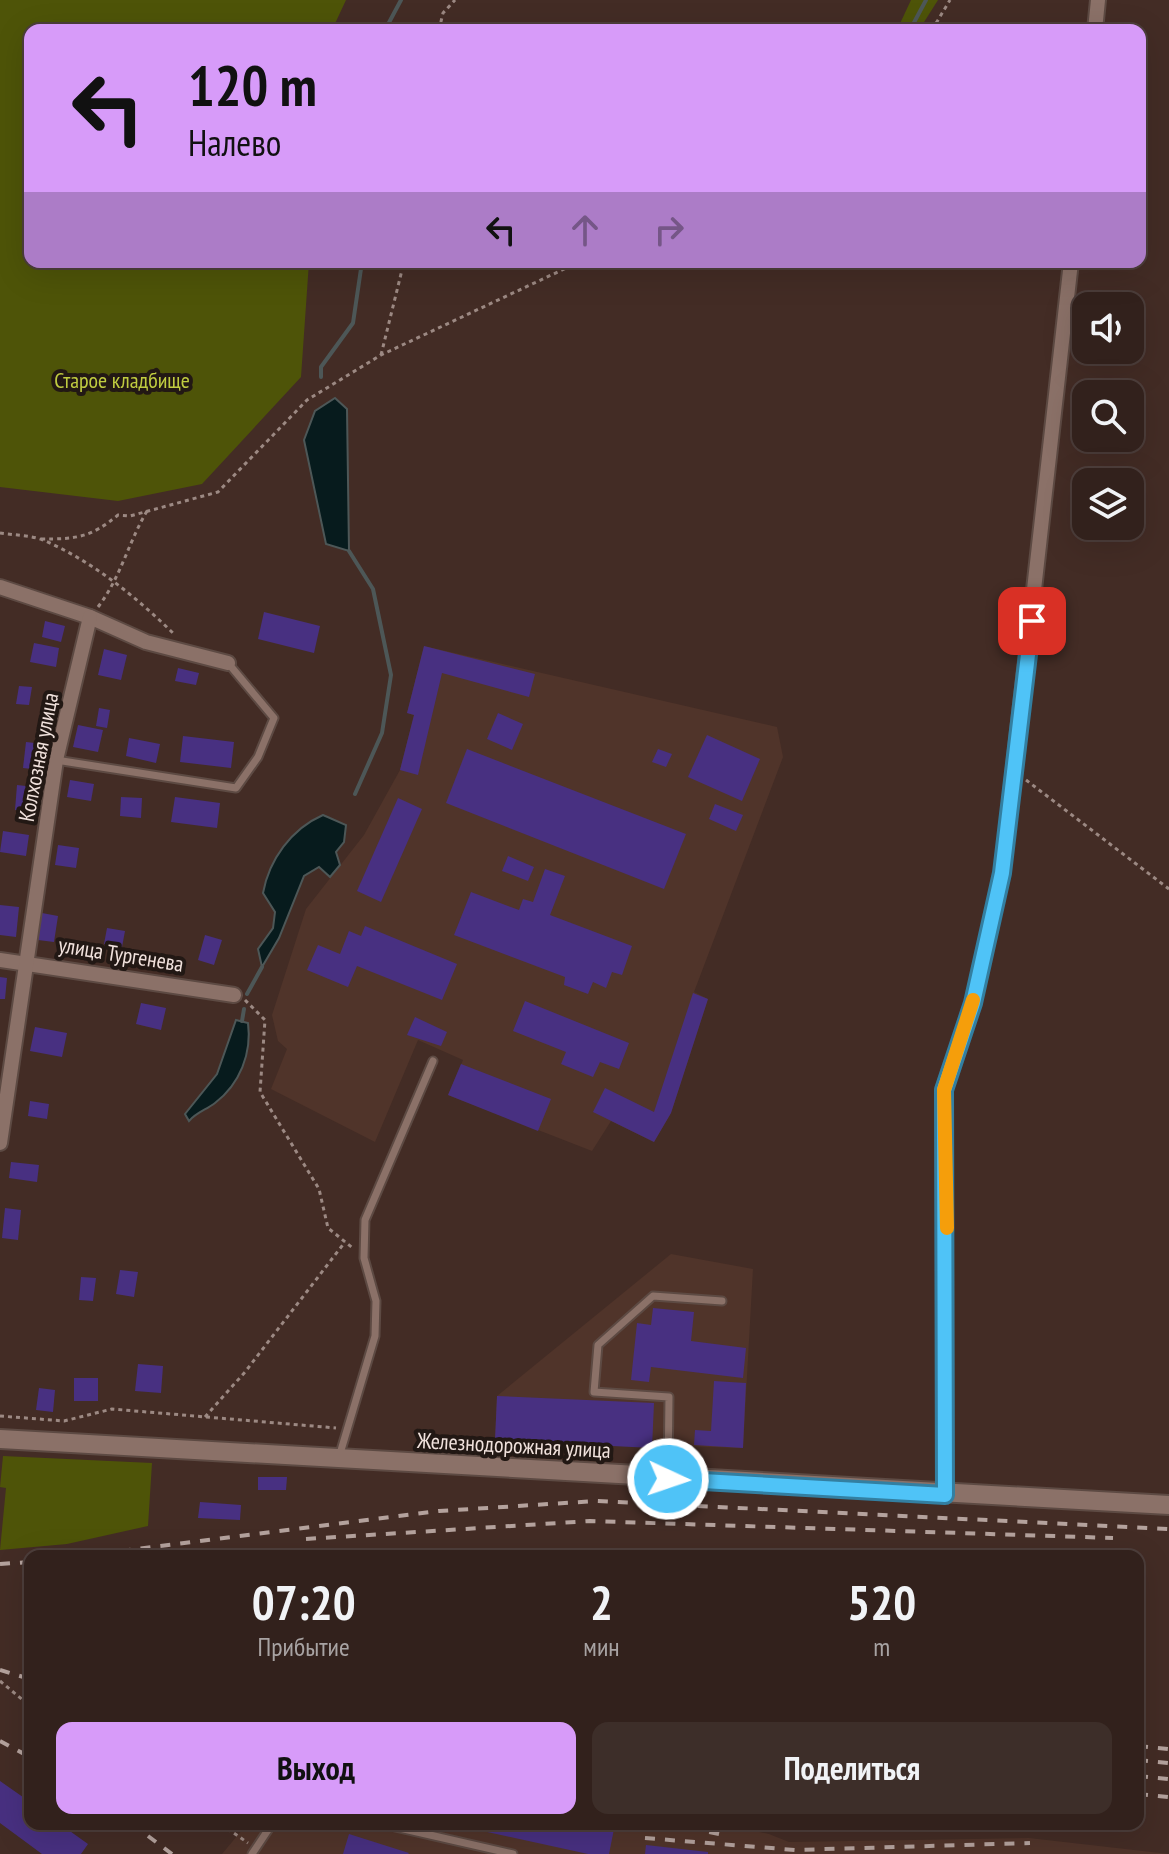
<!DOCTYPE html>
<html lang="ru">
<head>
<meta charset="utf-8">
<style>
  body { margin:0; font-family:"PT Sans Narrow",sans-serif; background:#3d2e29; color:#f1f3f6; height:100vh; display:flex; flex-direction:column; font-size:30px; white-space:nowrap }
  * { box-sizing:border-box; margin:0 }
  p { font-size:26px; color:#a8a3a3 }
  .icon { flex:none; width:44px; height:44px; fill:none; stroke:currentColor; stroke-width:2; stroke-linecap:round; stroke-linejoin:round }
  .map { position:relative; flex:1; overflow:hidden }
  .details { position:absolute; left:24px; top:1550px; width:1120px; height:280px; display:flex; flex-direction:column; background:#32211c; border-radius:16px; box-shadow:0 8px 32px #0002,0 0 0 2px #4d3e3b }
  .details>* { flex:none }
  .guide { position:absolute; left:24px; top:24px; width:1122px; height:244px; border-radius:16px; box-shadow:0 8px 32px #0002,0 0 0 2px #4d3e3b; background:#d79bf9; color:#111; overflow:hidden }
  .tools { position:absolute; left:1072px; top:292px; display:grid; gap:16px }
  .tools a { display:grid; place-items:center; width:72px; height:72px; border-radius:16px; background:#32211c; box-shadow:0 8px 32px #0002,0 0 0 2px #4d3e3b; font-size:40px }
  .pin { position:absolute; display:grid; place-items:center; width:68px; height:68px; color:#fff; margin:-34px; border-radius:16px; box-shadow:0 4px 12px #0006 }
  .me { position:absolute; width:88px; margin:-44px; rotate:93deg; stroke-linejoin:round; filter:drop-shadow(0 0 6px #0008) }
  .turn { display:flex; align-items:center; gap:28px; height:168px; padding:0 32px; font-size:36px }
  .turn .icon { width:104px; height:104px; stroke-width:2.5 }
  .turn b { display:block; font-size:56px; line-height:68px }
  .lanes { display:flex; align-items:center; height:76px; padding:0 32px; background:#0003; justify-content:center; gap:40px; direction:ltr }
  .lanes .off { opacity:.35 }
  .eta { display:flex; justify-content:space-evenly; align-items:center; height:136px; text-align:center }
  .eta b { font-size:48px; font-weight:800; line-height:56px }
  .cta { display:flex; gap:16px; margin-top:auto; padding:16px 32px }
  .cta a { flex:1; height:92px; border-radius:16px; background:#d79bf9; color:#111; font-size:32px; font-weight:800; line-height:92px; text-align:center }
  .cta a+a { background:#3d2e29; color:#f1f3f6 }
  .map>svg:first-child { display:block }
  .built { fill:#50342a }
  .green { fill:#4e5408 }
  .water { fill:#071b1d; stroke:#4d5757; stroke-width:2 }
  .lines { fill:none; stroke-linecap:round; stroke-linejoin:round }
  .stream { stroke:#4d5757; stroke-width:4 }
  .building { fill:#483081 }
  .service-casing { stroke:#5d4a43; stroke-width:11 }
  .minor-casing { stroke:#5d4a43; stroke-width:18 }
  .tertiary-casing { stroke:#5d4a43; stroke-width:22 }
  .path { stroke:#9c8983; stroke-width:3; stroke-dasharray:4 4; stroke-linecap:butt }
  .service { stroke:#8b7168; stroke-width:7 }
  .minor { stroke:#8b7168; stroke-width:14 }
  .tertiary { stroke:#8b7168; stroke-width:18 }
  .rail { stroke:#b4a29d; stroke-width:4; stroke-dasharray:10 10; stroke-linecap:butt }
  .route-casing { stroke:#337fa1; stroke-width:20 }
  .route { stroke:#4fc3f7; stroke-width:14 }
  .slow { stroke:#f59e0b; stroke-width:14 }
  .labels { text-anchor:middle; stroke-width:8; stroke-linejoin:round; paint-order:stroke }
  .park-label { font-size:22px; fill:#c0cc40; stroke:#221814 }
  .street-label { font-size:22px; fill:#f1e2dd; stroke:#221814 }
</style>
</head>
<body>
<div class="map">
<svg width="1169" height="1854" viewBox="0 0 1169 1854">
  <rect width="100%" height="100%" fill="#432c25"/>
  <g class="built">
    <polygon points="424,646 777,727 783,757 694,992 708,999 671,1113 654,1142 611,1121 592,1151 448,1095 463,1060 418,1040 375,1142 271,1089 287,1049 278,1041 272,1015 306,909 364,835 400,770 414,715 407,713"/>
    <polygon points="671,1254 753,1269 743,1448 495,1440 497,1396"/>
    <polygon points="247,1824 722,1824 769,1834 789,1842 1029,1838 1169,1854 222,1854"/>
  </g>
  <g class="green">
    <polygon points="0,0 346,0 332,30 30,30 30,262 309,262 301,377 202,484 118,501 0,487"/>
    <polygon points="911,0 938,0 919,30 897,30"/>
    <polygon points="3,1456 152,1463 148,1526 67,1544 0,1550 6,1488 0,1487"/>
  </g>
  <g class="water">
    <polygon points="335,398 347,409 349,551 326,544 304,440 315,411"/>
    <path d="M 323,815 L 346,825 L 344,842 L 336,852 L 340,865 L 330,877 L 319,867 L 304,876 L 279,938 L 262,967 L 258,949 L 273,928 L 275,912 L 263,893 C 269,860 291,829 323,815 Z"/>
    <path d="M 236,1020 L 248,1023 C 252,1053 240,1084 215,1103 C 206,1110 197,1112 189,1121 L 185,1114 L 217,1074 Z"/>
  </g>
  <g class="lines">
    <g class="stream">
      <polyline points="385,30 401,0"/>
      <polyline points="910,30 926,0"/>
      <polyline points="321,377 321,367 353,323 362,262"/>
      <polyline points="349,551 373,589 391,675 382,733 355,794"/>
      <polyline points="247,994 262,967"/>
      <polyline points="242,1021 244,1009"/>
    </g>
  </g>
  <g class="building">
    <polygon points="264,612 320,626 314,653 258,639"/>
    <polygon points="45,621 65,626 61,642 42,637"/>
    <polygon points="34,643 59,648 56,667 30,662"/>
    <polygon points="424,646 535,674 529,697 442,673 418,775 400,770 414,715 407,713"/>
    <polygon points="104,649 127,655 121,680 98,675"/>
    <polygon points="178,668 199,673 196,685 175,681"/>
    <polygon points="19,686 32,687 29,705 16,704"/>
    <polygon points="99,708 110,710 107,728 96,726"/>
    <polygon points="498,713 523,724 512,750 487,739"/>
    <polygon points="78,725 103,730 98,752 73,747"/>
    <polygon points="707,735 760,759 742,801 688,777"/>
    <polygon points="183,736 234,742 231,768 180,762"/>
    <polygon points="129,738 160,744 156,763 126,756"/>
    <polygon points="26,742 44,744 41,770 23,768"/>
    <polygon points="467,749 686,834 664,889 446,803"/>
    <polygon points="658,749 672,754 666,767 652,762"/>
    <polygon points="70,780 94,784 91,801 67,797"/>
    <polygon points="17,785 35,787 33,812 15,810"/>
    <polygon points="121,797 142,798 141,818 120,816"/>
    <polygon points="175,797 220,803 217,828 171,822"/>
    <polygon points="398,798 422,809 381,902 357,891"/>
    <polygon points="715,804 743,815 736,831 709,819"/>
    <polygon points="3,831 29,835 26,856 0,852"/>
    <polygon points="58,845 79,848 76,868 55,865"/>
    <polygon points="508,856 534,867 528,881 502,871"/>
    <polygon points="545,869 565,876 550,915 632,946 622,975 612,972 606,988 593,982 588,994 564,985 565,977 454,935 471,892 519,910 523,899 533,902"/>
    <polygon points="0,905 19,907 16,937 0,935"/>
    <polygon points="42,913 58,916 54,942 38,940"/>
    <polygon points="365,926 457,964 442,1000 357,966 348,987 307,970 318,945 340,954 349,931 361,936"/>
    <polygon points="107,928 125,931 122,947 104,944"/>
    <polygon points="205,935 222,940 214,965 198,960"/>
    <polygon points="0,977 7,978 5,999 0,999"/>
    <polygon points="693,993 708,999 671,1113 654,1142 593,1112 605,1088 654,1112"/>
    <polygon points="525,1001 629,1043 619,1069 600,1062 593,1077 561,1064 566,1052 513,1031"/>
    <polygon points="141,1003 166,1008 161,1030 136,1024"/>
    <polygon points="415,1017 447,1032 441,1046 407,1035"/>
    <polygon points="35,1027 67,1033 62,1057 30,1051"/>
    <polygon points="461,1064 551,1099 538,1131 448,1095"/>
    <polygon points="30,1101 49,1104 47,1119 28,1116"/>
    <polygon points="11,1162 39,1165 37,1182 9,1178"/>
    <polygon points="5,1208 21,1210 18,1240 2,1238"/>
    <polygon points="120,1270 138,1272 134,1297 116,1294"/>
    <polygon points="81,1277 96,1278 93,1301 79,1300"/>
    <polygon points="653,1308 694,1312 691,1341 746,1348 743,1378 651,1367 649,1382 631,1380 637,1323 651,1325"/>
    <polygon points="138,1364 163,1366 161,1393 135,1391"/>
    <rect x="74" y="1378" width="24" height="23"/>
    <polygon points="714,1381 746,1383 743,1448 694,1445 695,1430 711,1431"/>
    <polygon points="39,1388 55,1390 53,1412 36,1410"/>
    <polygon points="497,1396 654,1403 652,1448 495,1440"/>
    <polygon points="258,1477 287,1477 286,1490 258,1490"/>
    <polygon points="200,1502 241,1505 240,1520 198,1518"/>
    <polygon points="0,1781 30,1802 30,1824 60,1824 88,1844 81,1854 42,1854 0,1823"/>
    <polygon points="451,1824 615,1824 609,1854 588,1854"/>
    <polygon points="349,1834 409,1853 408,1854 343,1854"/>
    <polygon points="646,1845 708,1852 708,1854 645,1854"/>
  </g>
  <g class="lines">
    <g class="service-casing">
      <g id="service">
        <polyline points="56,760 236,788 258,757 274,718 228,663"/>
        <polyline points="339,1457 375,1336 376,1301 364,1258 365,1220 433,1061"/>
        <polyline points="668,1476 669,1397 594,1392 598,1345 653,1296 722,1301"/>
        <polyline points="382,1824 513,1854"/>
        <polyline points="252,1854 272,1824"/>
      </g>
    </g>
    <g class="minor-casing">
      <g id="minor">
        <polyline points="1095,30 1098,0"/>
        <polyline points="0,587 90,617 146,642 228,663"/>
        <polyline points="0,960 234,995"/>
        <polyline points="0,1143 56,760 90,617"/>
        <polyline points="945,1495 944,1090 973,1003 1002,873 1071,262"/>
      </g>
    </g>
    <g class="tertiary-casing">
      <polyline id="tertiary" points="0,1439 1169,1505"/>
    </g>
    <g class="path">
      <polyline points="439,30 443,13 455,0"/>
      <polyline points="932,30 950,0"/>
      <polyline points="381,355 404,262"/>
      <path d="M 0,533 C 13,535 30,535 43,540 C 92,561 135,596 173,633"/>
      <path d="M 41,539 C 76,539 90,538 118,515 L 130,516 L 218,492 L 307,400 L 381,355 L 579,262"/>
      <path d="M 98,607 C 121,577 128,543 147,511"/>
      <polyline points="1026,780 1169,889"/>
      <polyline points="245,1000 265,1020 260,1092 319,1189 328,1228 354,1249"/>
      <polyline points="0,1416 64,1421 112,1409 336,1428"/>
      <polyline points="205,1417 245,1372 345,1242"/>
      <polyline points="0,1681 30,1706"/>
      <polyline points="221,1824 248,1843"/>
    </g>
    <use href="#service" class="service"/>
    <use href="#minor" class="minor"/>
    <use href="#tertiary" class="tertiary"/>
    <g class="rail">
      <polyline points="306,1539 590,1521 1113,1538"/>
      <polyline points="81,1556 439,1511 597,1501 1169,1529"/>
      <polyline points="0,1564 30,1562"/>
      <polyline points="0,1670 30,1679"/>
      <polyline points="0,1741 30,1757"/>
      <polyline points="1138,1746 1169,1749"/>
      <polyline points="1138,1760 1169,1763"/>
      <polyline points="1138,1776 1169,1779"/>
      <polyline points="1138,1794 1169,1797"/>
      <polyline points="132,1824 172,1854"/>
      <polyline points="670,1824 724,1835"/>
      <polyline points="645,1838 795,1850 1030,1843"/>
    </g>
  </g>
  <g class="lines">
    <g class="route-casing">
      <polyline id="route" points="668,1479 945,1495 944,1090 973,1003 1002,873 1032,621"/>
    </g>
    <use href="#route" class="route"/>
    <polyline class="slow" points="947,1228 944,1090 973,1000"/>
  </g>
  <g class="labels">
    <g class="park-label">
      <text x="122" y="388">Старое кладбище</text>
    </g>
    <g class="street-label">
      <text transform="translate(38 757) rotate(-79)" y="8">Колхозная улица</text>
      <text transform="translate(121 954) rotate(9)" y="8">улица Тургенева</text>
      <text transform="translate(514 1445) rotate(3)" y="8">Железнодорожная улица</text>
    </g>
  </g>
</svg>
<div class="tools">
<a><svg class="icon" aria-label="sound" viewBox="0 0 24 24"><path d="M4 9h4l5-4v14l-5-4H4zM17 9q2 3 0 6"/></svg></a>
<a><svg class="icon" aria-label="search" viewBox="0 0 24 24"><circle cx="10" cy="10" r="6"/><path d="M15 15l6 6"/></svg></a>
<a><svg class="icon" aria-label="layers" viewBox="0 0 24 24"><path d="M12 4l9 5-9 5-9-5zM3 14l9 5 9-5"/></svg></a>
</div>
<div class="pin" style="left:1032px;top:621px;background:#d93025"><svg class="icon" aria-label="arrive" viewBox="0 0 24 24"><path d="M6 21V4h12l-3 4 3 4H6"/></svg></div>
<svg class="me" style="left:668px;top:1479px" viewBox="-20 -20 40 40"><circle r="17" fill="#4fc3f7" stroke="#fff" stroke-width="3"/><path d="M0-11L8 9 0 5-8 9z" fill="#fff"/></svg>
<div class="guide">
<div class="turn"><svg class="icon" aria-label="left" viewBox="0 0 24 24"><path d="M17 20v-9H6M10 6l-5 5 5 5"/></svg><div><b>120 m</b>Налево</div></div>
<div class="lanes"><svg class="icon" aria-label="left" viewBox="0 0 24 24"><path d="M17 20v-9H6M10 6l-5 5 5 5"/></svg><svg class="icon off" aria-label="ahead" viewBox="0 0 24 24"><path d="M12 20V5M6 11l6-6 6 6"/></svg><svg class="icon off" aria-label="right" viewBox="0 0 24 24"><path d="M7 20v-9h11M14 6l5 5-5 5"/></svg></div>
</div>
<section class="details">
<div class="eta">
<div><b>07:20</b><p>Прибытие</p></div>
<div><b>2</b><p>мин</p></div>
<div><b>520</b><p>m</p></div>
</div>
<div class="cta"><a>Выход</a><a>Поделиться</a></div>
</section>
</div>
</body>
</html>
